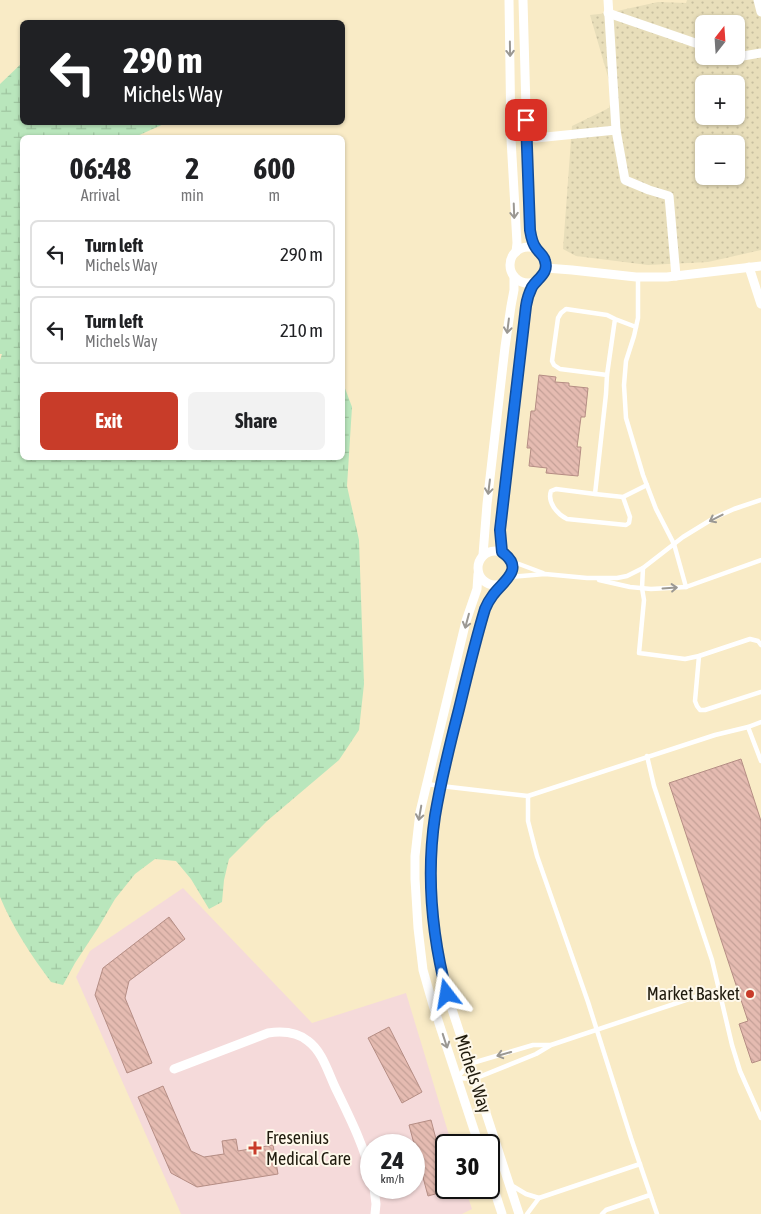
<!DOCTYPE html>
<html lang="en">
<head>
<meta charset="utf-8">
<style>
  body { margin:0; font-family:"Asap Condensed",sans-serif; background:#f2f2f2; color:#202124; height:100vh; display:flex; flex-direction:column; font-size:19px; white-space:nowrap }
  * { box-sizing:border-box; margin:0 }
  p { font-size:16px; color:#757577 }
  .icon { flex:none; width:28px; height:28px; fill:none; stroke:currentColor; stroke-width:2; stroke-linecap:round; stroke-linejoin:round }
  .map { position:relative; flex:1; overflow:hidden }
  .side { position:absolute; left:20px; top:135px; width:325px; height:325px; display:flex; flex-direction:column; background:#fff; border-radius:8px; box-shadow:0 1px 4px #0004 }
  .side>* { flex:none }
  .banner { position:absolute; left:20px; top:20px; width:325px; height:105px; border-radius:8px; box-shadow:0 1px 4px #0004; background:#202124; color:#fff; overflow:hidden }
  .needle { width:32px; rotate:17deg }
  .controls { position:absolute; left:695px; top:15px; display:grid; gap:10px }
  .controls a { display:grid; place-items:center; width:50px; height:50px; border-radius:8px; background:#fff; box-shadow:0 1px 4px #0004; font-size:25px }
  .speed { position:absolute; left:360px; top:1134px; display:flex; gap:10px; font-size:25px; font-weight:700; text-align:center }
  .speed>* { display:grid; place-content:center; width:65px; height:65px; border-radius:50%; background:#fff; box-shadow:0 1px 4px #0004; line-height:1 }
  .speed small { font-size:12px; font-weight:400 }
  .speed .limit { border:2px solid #111; border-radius:8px; background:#fff; color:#111 }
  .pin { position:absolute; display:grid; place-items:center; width:42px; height:42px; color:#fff; margin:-21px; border-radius:10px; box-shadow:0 2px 8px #0006 }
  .me { position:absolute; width:55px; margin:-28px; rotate:346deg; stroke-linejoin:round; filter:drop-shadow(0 0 4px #0008) }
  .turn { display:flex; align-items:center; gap:18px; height:105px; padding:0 20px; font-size:22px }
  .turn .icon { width:65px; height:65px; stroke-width:2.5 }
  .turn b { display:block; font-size:35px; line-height:42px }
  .eta { display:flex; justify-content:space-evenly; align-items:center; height:85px; text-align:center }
  .eta b { font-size:30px; font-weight:700; line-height:35px }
  .cta { display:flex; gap:10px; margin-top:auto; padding:10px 20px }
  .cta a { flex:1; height:58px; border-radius:8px; background:#c83c29; color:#fff; font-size:20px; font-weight:700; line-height:58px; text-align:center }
  .cta a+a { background:#f2f2f2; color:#202124 }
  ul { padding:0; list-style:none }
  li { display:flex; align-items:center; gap:15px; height:68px; margin:0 10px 8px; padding:0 10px; border:2px solid #e0e0e0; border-radius:8px }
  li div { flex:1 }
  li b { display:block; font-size:19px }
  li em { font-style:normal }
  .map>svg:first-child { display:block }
  .commercial { fill:#f5dada; fill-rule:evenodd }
  .wetland { fill:url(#wetland-marsh) }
  .sand { fill:url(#sand-dots); fill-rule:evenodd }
  .building { fill:url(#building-back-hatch); stroke:#b58d84 }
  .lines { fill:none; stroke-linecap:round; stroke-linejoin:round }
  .service { stroke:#fff; stroke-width:4.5 }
  .minor { stroke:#fff; stroke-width:9 }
  .oneway { stroke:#9b9893 }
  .route-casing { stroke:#114b97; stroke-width:12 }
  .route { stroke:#1a73e8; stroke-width:9 }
  .poi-dot { fill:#c83c29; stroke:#fef8ea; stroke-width:2 }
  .labels { text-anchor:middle; stroke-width:4; stroke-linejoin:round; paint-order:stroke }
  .poi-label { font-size:18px; fill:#201b0e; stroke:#fef8ea; text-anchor:end }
  .street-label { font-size:18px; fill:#201b0e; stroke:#fef8ea }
</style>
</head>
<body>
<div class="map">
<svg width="761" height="1214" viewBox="0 0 761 1214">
  <defs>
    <pattern id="wetland-marsh" width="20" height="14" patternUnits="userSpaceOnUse" patternTransform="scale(1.25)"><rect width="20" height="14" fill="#b9e6bc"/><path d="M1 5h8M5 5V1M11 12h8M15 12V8" fill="none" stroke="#9fc5a0"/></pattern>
    <pattern id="sand-dots" width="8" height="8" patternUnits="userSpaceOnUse" patternTransform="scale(1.25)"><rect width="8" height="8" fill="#e8deba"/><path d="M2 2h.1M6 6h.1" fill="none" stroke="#c7be9f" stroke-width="1.8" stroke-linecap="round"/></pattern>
    <pattern id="building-back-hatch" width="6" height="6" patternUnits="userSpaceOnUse" patternTransform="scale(1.25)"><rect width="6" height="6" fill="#e5bbb1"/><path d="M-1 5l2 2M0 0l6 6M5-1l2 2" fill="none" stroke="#c4a097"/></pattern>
  </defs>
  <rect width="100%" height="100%" fill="#f9ebc6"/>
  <path class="commercial" d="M 183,888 L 312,1023 L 406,993 L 452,1145 L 446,1145 L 446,1188 L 465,1188 L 472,1209 L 462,1214 L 181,1214 L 76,977 L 90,951 ZM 371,1145 L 414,1145 L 414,1188 L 371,1188 Z"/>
  <path class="wetland" d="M 22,63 L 22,122 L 166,123 L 135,137 L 22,138 L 22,458 L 342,458 L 343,383 L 352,407 L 347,486 L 359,540 L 364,684 L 359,730 L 339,760 L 267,821 L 229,859 L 224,880 L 222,902 L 209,909 L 191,879 L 176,861 L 155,859 L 135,874 L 115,899 L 98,928 L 75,963 L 63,985 L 51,982 C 31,955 13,928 0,897 L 0,360 L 2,354 L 0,354 L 0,84 Z"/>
  <path class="sand" d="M 687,0 L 761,0 L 761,250 L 708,262 L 648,265 L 576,256 L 563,249 L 572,126 L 609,108 L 613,94 L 590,15 L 608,13 L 658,2 L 686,3 ZM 704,24 L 736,24 L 736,56 L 704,56 ZM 704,84 L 736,84 L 736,116 L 704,116 ZM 704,144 L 736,144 L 736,176 L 704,176 Z"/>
  <g class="building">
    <polygon points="539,375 556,377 555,382 569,383 569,386 588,388 585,417 581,417 577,447 581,447 578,476 546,473 547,468 529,466 531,448 527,448 531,411 535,411"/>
    <polygon points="741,759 761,821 761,1060 752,1063 739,1024 748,1021 669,783"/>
    <polygon points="169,917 185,939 129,981 125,998 152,1063 127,1073 95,995 103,968"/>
    <polygon points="389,1027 422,1092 402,1103 368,1038"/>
    <polygon points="163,1086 191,1151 204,1157 224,1154 222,1141 236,1139 238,1151 273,1145 278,1174 197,1187 171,1173 138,1097"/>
    <polygon points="431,1120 446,1177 446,1191 428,1196 409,1125"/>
  </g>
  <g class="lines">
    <g class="service">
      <polyline points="638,277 638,318 634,336 626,361 624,385 626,418 643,475 656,509 674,544 686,587"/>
      <polyline points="615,319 607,375 560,369 554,365 552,361 558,318 561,313 566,309 607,315 615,319 636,327"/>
      <polyline points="607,375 606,394 595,494 623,497 647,485"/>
      <path d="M 595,494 L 556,489 L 551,491 C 547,502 557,514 567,519 L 626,525 L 629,523 L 630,517 L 623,497"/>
      <polyline points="511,561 543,573"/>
      <polyline points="643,568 642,588 644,600 639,653 685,659 699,656 750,639 758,641 761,645"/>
      <polyline points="510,577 545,574 587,578 617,578 627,576 643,568 683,537 714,518 734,509 761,500"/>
      <polyline points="599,580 630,587 651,589 686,587 761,560"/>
      <polyline points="699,656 695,701 697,706 700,710 705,710 761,692"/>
      <polyline points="748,727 761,722"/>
      <polyline points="647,756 654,786 712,960 732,1045 740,1071 761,1118"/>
      <polyline points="427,784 441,786 528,796 715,735 748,727 761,761"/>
      <polyline points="528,796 528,821 537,856 588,1002 631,1138 657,1214"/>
      <polyline points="457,1078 474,1079 536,1054 551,1045 719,989"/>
      <polyline points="457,1078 469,1064 533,1045 550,1045"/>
      <polyline points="511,1185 526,1194 539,1198"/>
      <polyline points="527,1214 539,1198 640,1164"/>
      <polyline points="602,1214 606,1210 650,1195"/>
    </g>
    <g class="minor">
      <polyline points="509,0 511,139 517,243 516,252"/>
      <polyline points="523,0 529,218 531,237 537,250"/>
      <polyline points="608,0 616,130 625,180 649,190 669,196 676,276"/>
      <polyline points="758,0 761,12"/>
      <polyline points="608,13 704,46"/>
      <polyline points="734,56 737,57 761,53"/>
      <polyline points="536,138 616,130"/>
      <circle cx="528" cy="265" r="18"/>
      <polyline points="749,267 761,304"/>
      <polyline points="546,268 572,270 636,277 667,277 761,266"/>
      <circle cx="495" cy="568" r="17"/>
      <polyline points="502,552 500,530 526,306 530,292 537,281"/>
      <polyline points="483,555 487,504 505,347 511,306 514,290 514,278"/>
      <polyline points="478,574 477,589 466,621 420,812 415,856 415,879 418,928 423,970 433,1005 479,1145"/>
      <path d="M 502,584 L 493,595 L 485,609 C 475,641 468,673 460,705 C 451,742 441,779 435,816 C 427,876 432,936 447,994 L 519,1214"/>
      <path d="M 174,1069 L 268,1033 C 282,1031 297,1032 308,1041 C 322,1051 328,1072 335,1087 C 349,1116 364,1145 371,1176"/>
      <polyline points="489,1174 502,1214"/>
      <polyline points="374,1188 376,1204 375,1214"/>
    </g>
  </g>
  <defs><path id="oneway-shaft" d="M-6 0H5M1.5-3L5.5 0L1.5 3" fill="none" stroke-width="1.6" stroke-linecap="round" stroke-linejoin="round" transform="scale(1.25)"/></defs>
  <g class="oneway">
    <use href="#oneway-shaft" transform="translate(510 49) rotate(89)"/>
    <use href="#oneway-shaft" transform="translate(514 211) rotate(88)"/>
    <use href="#oneway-shaft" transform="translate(508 326) rotate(97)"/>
    <use href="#oneway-shaft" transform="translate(489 487) rotate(97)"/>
    <use href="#oneway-shaft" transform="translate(716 518) rotate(153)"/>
    <use href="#oneway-shaft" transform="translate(670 588) rotate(-4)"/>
    <use href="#oneway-shaft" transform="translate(467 621) rotate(105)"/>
    <use href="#oneway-shaft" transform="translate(420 813) rotate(100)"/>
    <use href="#oneway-shaft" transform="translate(445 1041) rotate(72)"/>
    <use href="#oneway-shaft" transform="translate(504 1054) rotate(164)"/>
  </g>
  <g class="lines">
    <g class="route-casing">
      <path id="route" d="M 447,994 C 432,936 426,876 435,816 C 441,780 450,744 459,709 C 467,676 475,642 485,609 C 487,604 490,599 493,595 C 503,581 526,569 502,552 L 500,530 L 526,306 C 527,299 529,293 532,287 C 538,278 549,273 545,261 C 544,255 539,253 536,248 C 532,243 531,236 530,230 L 526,120"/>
    </g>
    <use href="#route" class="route"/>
  </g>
  <g class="poi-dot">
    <circle cx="750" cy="994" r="5"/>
    <path d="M252.5 1140.5h5v5h5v5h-5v5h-5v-5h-5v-5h5z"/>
  </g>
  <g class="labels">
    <g class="poi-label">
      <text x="740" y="1000">Market Basket</text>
      <text x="266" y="1144" text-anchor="start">Fresenius<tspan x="266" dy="21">Medical Care</tspan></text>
    </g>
    <g class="street-label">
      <text transform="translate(473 1074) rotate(72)" y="6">Michels Way</text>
    </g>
  </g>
</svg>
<div class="controls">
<a><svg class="needle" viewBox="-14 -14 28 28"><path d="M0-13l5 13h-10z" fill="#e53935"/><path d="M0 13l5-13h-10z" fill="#757577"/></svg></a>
<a>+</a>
<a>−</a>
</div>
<div class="speed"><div>24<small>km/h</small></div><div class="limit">30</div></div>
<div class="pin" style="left:526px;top:120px;background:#d93025"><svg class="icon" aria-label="arrive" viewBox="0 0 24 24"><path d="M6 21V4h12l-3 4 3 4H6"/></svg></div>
<svg class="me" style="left:447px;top:994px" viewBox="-20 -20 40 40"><path d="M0-17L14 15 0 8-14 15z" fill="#1a73e8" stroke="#fff" stroke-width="4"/></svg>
<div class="banner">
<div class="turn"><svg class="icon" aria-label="left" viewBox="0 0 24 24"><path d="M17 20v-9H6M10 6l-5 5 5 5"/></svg><div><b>290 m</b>Michels Way</div></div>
</div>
<section class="side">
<div class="eta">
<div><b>06:48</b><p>Arrival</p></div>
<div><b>2</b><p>min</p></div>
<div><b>600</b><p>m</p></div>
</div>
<ul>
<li><svg class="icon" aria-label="left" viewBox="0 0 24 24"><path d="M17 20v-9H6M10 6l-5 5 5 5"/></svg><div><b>Turn left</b><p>Michels Way</p></div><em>290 m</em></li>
<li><svg class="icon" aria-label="left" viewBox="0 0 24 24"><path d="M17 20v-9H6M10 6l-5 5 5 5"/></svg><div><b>Turn left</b><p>Michels Way</p></div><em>210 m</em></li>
</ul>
<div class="cta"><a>Exit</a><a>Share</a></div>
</section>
</div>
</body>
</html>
